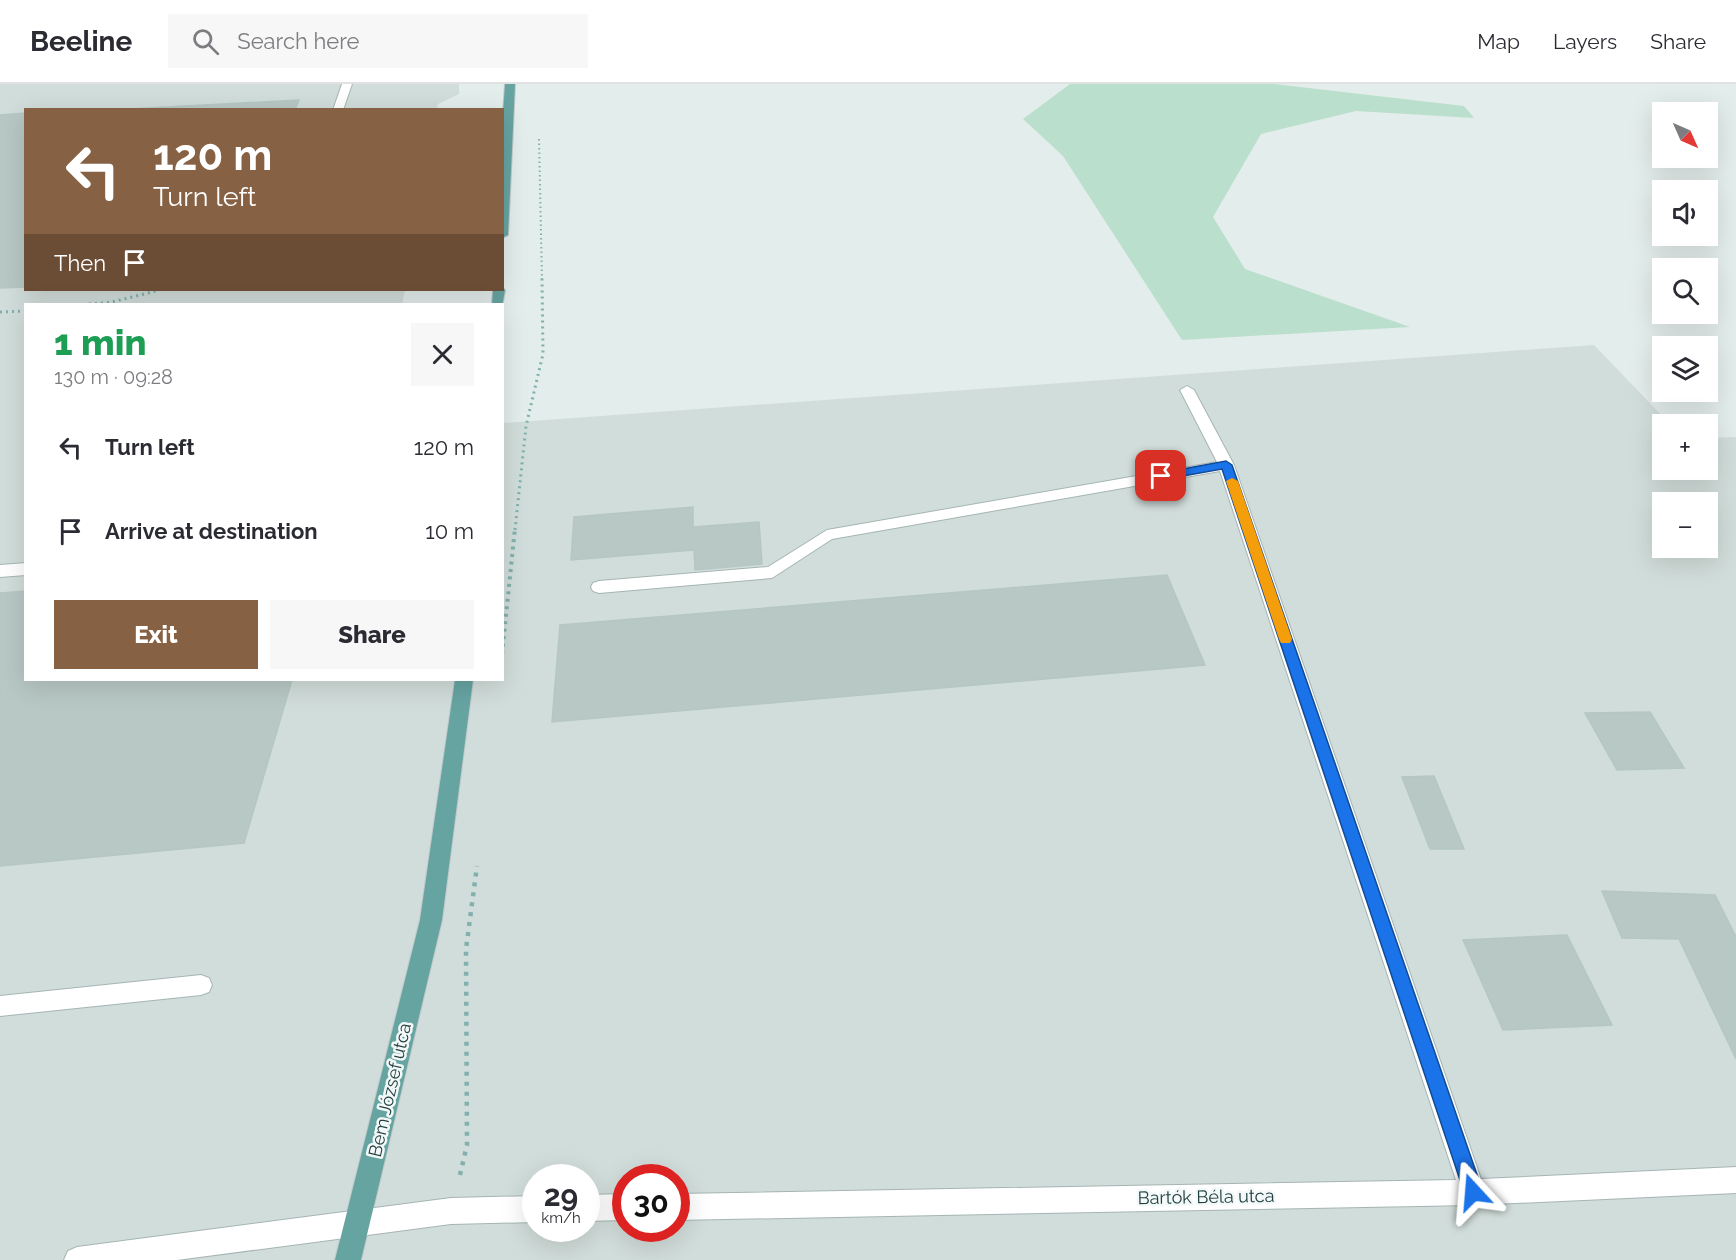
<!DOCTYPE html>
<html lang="en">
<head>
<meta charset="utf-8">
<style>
  body { margin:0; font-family:Raleway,sans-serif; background:#f7f7f7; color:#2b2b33; height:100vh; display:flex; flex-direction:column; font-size:22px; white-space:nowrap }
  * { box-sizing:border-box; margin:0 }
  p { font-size:20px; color:#7c7c81 }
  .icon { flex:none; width:33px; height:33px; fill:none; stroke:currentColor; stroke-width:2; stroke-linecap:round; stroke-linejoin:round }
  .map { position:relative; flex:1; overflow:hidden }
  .side { position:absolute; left:24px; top:219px; width:480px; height:378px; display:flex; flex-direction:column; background:#fff; border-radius:0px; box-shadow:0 6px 24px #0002 }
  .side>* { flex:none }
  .hud { position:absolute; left:24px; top:24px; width:480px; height:183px; border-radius:0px; box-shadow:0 6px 24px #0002; background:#866144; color:#fff; overflow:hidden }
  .needle { width:39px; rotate:135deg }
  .controls { position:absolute; left:1652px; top:18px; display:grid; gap:12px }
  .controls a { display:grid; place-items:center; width:66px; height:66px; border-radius:0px; background:#fff; box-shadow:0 6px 24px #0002; font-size:30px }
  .speed { position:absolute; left:522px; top:1080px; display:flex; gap:12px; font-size:30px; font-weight:700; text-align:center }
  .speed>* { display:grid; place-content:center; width:78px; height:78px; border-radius:50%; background:#fff; box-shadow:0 6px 24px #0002; line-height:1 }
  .speed small { font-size:15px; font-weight:400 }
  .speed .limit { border:9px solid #d22; background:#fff; color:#111 }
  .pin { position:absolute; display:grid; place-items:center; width:51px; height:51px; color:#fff; margin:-26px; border-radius:12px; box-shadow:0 3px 9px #0006 }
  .me { position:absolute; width:66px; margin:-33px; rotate:341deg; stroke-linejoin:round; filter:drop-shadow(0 0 4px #0008) }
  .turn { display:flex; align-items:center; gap:21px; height:126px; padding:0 30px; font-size:27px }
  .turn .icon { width:78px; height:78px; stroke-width:2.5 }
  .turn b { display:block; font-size:42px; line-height:51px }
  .then { display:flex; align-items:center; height:57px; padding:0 30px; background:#0003; gap:12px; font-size:22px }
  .round { display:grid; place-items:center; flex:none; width:63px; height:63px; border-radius:0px; background:#f7f7f7 }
  .head { display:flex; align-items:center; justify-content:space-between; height:102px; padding:0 30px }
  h1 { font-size:36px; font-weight:800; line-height:45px; color:#1e9e55 }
  .primary-button { display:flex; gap:12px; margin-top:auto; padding:12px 30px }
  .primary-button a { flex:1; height:69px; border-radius:0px; background:#866144; color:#fff; font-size:24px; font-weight:800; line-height:69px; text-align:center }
  .primary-button a+a { background:#f7f7f7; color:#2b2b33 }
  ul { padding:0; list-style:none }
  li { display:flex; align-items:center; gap:18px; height:84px; padding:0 30px }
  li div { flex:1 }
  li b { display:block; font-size:22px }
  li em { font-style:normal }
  header { display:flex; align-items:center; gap:36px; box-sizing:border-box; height:84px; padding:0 30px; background:#fff; border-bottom:2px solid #e1e1e2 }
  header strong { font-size:28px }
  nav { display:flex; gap:33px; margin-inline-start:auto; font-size:21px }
  .search { width:420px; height:54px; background:#f7f7f7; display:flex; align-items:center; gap:15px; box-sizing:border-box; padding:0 21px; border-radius:0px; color:#7c7c81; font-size:22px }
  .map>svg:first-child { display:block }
  .built { fill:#d1ddda; fill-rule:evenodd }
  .green { fill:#bbdfcd }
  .building { fill:#b8c8c5; stroke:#b5c7c3; stroke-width:1.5 }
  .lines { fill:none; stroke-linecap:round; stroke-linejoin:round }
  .minor-casing { stroke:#a5b5b4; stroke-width:2 }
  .major-casing { stroke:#c1c9c9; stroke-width:2 }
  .path-far3 { stroke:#82b1ad; stroke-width:2; stroke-dasharray:1.5 3; stroke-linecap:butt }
  .path-far2 { stroke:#82b1ad; stroke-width:3; stroke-dasharray:2 4; stroke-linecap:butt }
  .path-far1 { stroke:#82b1ad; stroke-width:4; stroke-dasharray:3 4.5; stroke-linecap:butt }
  .path { stroke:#82b1ad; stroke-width:4.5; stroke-dasharray:4 6; stroke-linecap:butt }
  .minor { fill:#fff; fill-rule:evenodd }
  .major { fill:#66a4a2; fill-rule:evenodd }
  .route { fill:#1a73e8; stroke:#114b97; stroke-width:1.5 }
  .slow { fill:#f59e0b }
  .labels { text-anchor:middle; stroke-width:5; stroke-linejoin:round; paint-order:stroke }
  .near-street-label { font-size:18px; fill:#223f3e; stroke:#f3f9f8 }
</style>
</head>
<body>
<header>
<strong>Beeline</strong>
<div class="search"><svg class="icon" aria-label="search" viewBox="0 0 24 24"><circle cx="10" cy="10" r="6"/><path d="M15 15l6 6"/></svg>Search here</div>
<nav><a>Map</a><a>Layers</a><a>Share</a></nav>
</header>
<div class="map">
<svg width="1736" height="1176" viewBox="0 0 1736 1176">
  <rect width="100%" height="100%" fill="#e3edeb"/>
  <path class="built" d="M 0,0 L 459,0 L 459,10 L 438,20 L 437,25 L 26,26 L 26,206 L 405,206 L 402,220 L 26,220 L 26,596 L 502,596 L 503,339 L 1594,261 L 1670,340 L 1662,340 L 1662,386 L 1707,386 L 1707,354 L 1736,353 L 1736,1176 L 0,1176 ZM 1662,418 L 1707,418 L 1707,464 L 1662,464 ZM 536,1094 L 586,1094 L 586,1144 L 536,1144 ZM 626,1094 L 676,1094 L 676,1144 L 626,1144 Z"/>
  <polygon class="green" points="1070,0 1274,0 1464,22 1474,34 1356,27 1261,50 1213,133 1245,185 1410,243 1182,256 1063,72 1023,35"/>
  <g class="building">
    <polygon points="299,16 295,26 110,26"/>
    <polygon points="26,29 26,203 0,204 0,31"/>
    <polygon points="693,423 693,443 759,438 762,480 695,486 694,466 571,476 574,433"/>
    <polygon points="1167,491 1205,581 552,638 560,541"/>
    <polygon points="26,507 26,596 292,596 244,759 0,782 0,509"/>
    <polygon points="1650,628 1684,684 1617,686 1585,629"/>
    <polygon points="1434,692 1464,765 1430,765 1402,693"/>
    <polygon points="1602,807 1715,811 1736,853 1736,975 1679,855 1622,854"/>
    <polygon points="1567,851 1612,941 1503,946 1463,856"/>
  </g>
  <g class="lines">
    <g class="minor-casing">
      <g id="minor">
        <polygon points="342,0 352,0 343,26 333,26"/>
        <polygon points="1187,302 1194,306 1234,381 1481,1095 1736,1083 1736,1109 1473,1121 676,1136 676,1110 1456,1096 1220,387 832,455 772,494 599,509 593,507 591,503 593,499 599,497 768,483 827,446 1217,378 1180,306"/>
        <polygon points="26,479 26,491 0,493 0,481"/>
        <polygon points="201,891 209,894 212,901 209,908 201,911 0,932 0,912"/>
        <polygon points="626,1110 626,1136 586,1137 586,1111"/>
        <polygon points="536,1112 536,1138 451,1140 177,1176 64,1176 68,1167 77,1163 451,1114"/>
      </g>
    </g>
    <g class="major-casing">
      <g id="major">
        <polygon points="505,0 515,0 508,151 502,154 502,44"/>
        <polygon points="502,203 505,206 502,223 502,220 492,220 493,206 502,206"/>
        <polygon points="455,596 473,596 442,836 361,1176 335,1176 420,836"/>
      </g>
    </g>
    <polyline class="path-far3" points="539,55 542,196"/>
    <g class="path-far2">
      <polyline points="89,220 112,218 160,206"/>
      <polyline points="0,228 26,227"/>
      <polyline points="515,446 526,342 543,270 542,194"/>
    </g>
    <polyline class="path-far1" points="502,570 515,444"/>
    <polyline class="path" points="460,1091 467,1061 466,865 477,782"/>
    <use href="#minor" class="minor"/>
    <use href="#major" class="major"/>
  </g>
  <polygon class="route" points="1226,377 1232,381 1483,1108 1480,1115 1473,1117 1466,1115 1464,1108 1222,385 1161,396 1155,392 1161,389"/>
  <polygon class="slow" points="1232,394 1238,397 1292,555 1290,559 1281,559 1279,555 1226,397"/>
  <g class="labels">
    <g class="near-street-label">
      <text transform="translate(390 1006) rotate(-77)" y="6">Bem József utca</text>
      <text transform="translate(1206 1113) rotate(-1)" y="6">Bartók Béla utca</text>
    </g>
  </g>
</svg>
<div class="controls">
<a><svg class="needle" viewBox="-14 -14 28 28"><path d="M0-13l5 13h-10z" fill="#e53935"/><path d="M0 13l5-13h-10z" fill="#7c7c81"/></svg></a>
<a><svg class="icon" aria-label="sound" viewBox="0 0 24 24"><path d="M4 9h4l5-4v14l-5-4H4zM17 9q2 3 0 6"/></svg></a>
<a><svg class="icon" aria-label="search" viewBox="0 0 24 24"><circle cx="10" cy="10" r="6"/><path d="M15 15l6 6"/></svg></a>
<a><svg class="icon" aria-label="layers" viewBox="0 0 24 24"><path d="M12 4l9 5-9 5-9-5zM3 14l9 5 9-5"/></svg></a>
<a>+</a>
<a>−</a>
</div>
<div class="speed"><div>29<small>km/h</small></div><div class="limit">30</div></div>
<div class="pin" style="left:1161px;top:392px;background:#d93025"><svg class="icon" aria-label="arrive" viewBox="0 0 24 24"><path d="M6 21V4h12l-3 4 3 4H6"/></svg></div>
<svg class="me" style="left:1473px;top:1108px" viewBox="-20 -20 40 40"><path d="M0-17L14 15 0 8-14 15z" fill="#1a73e8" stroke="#fff" stroke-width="4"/></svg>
<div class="hud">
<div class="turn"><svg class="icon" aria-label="left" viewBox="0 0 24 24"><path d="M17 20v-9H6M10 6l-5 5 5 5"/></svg><div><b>120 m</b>Turn left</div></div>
<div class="then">Then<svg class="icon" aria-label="arrive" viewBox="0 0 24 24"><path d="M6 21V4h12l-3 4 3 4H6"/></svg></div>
</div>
<section class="side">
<div class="head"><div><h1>1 min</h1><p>130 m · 09:28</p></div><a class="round"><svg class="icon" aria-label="close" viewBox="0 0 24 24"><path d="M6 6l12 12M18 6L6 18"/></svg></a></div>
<ul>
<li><svg class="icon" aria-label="left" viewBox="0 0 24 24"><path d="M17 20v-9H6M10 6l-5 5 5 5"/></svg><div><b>Turn left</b></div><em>120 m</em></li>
<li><svg class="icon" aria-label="arrive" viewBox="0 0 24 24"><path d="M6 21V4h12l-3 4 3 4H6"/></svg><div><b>Arrive at destination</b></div><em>10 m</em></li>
</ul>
<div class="primary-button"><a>Exit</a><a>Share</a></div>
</section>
</div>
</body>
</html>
